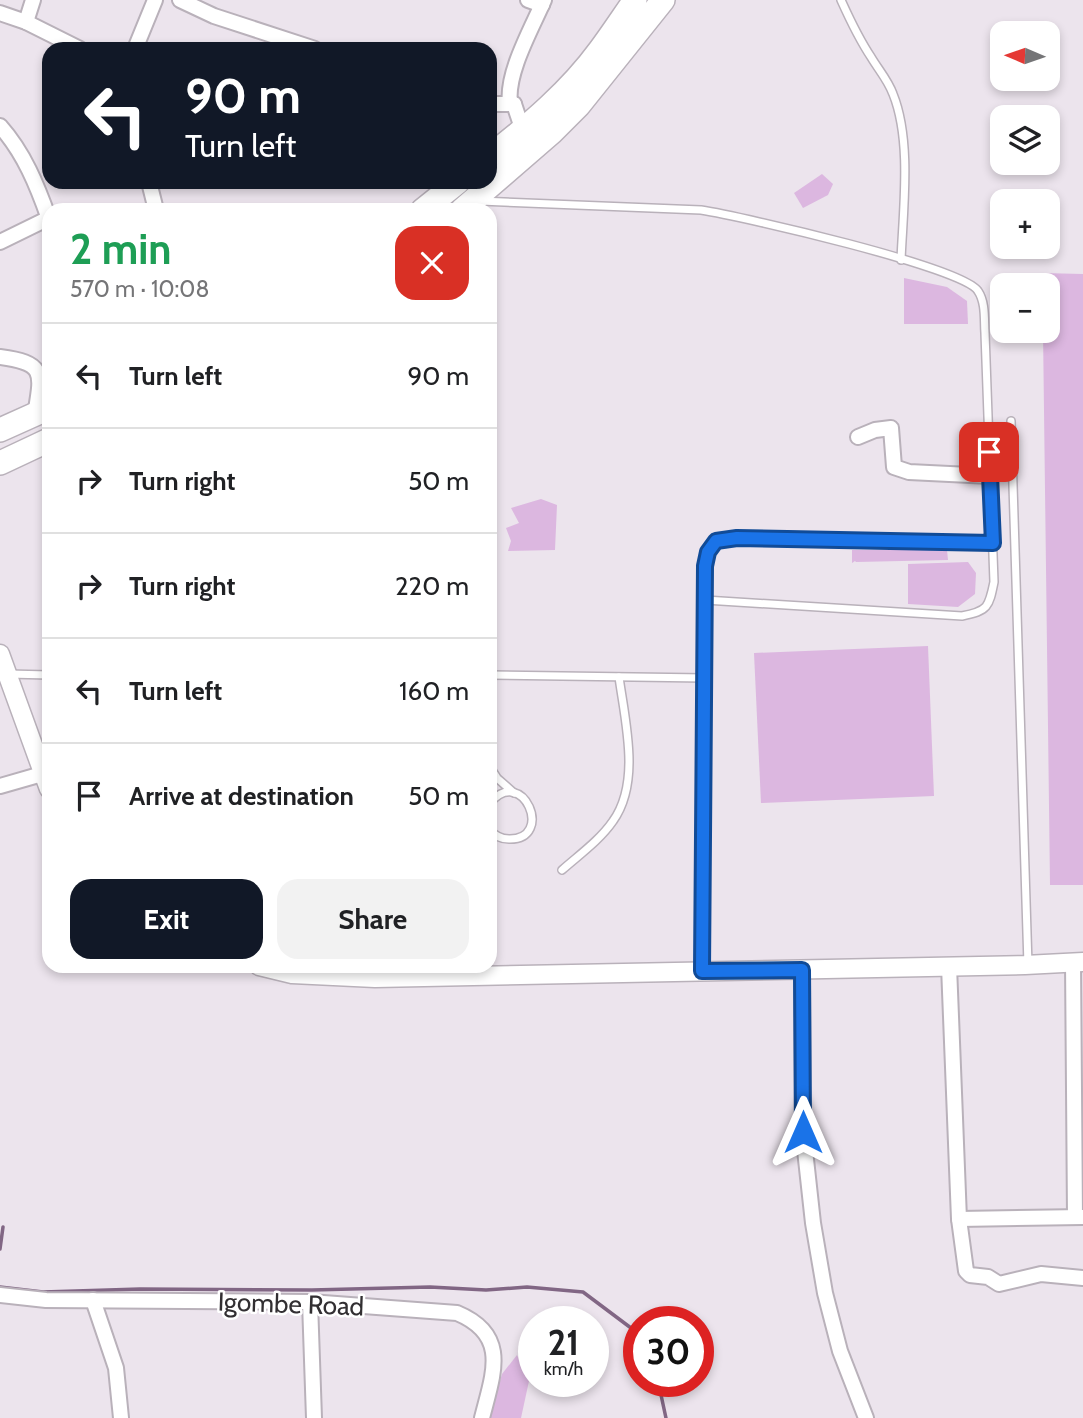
<!DOCTYPE html>
<html lang="en">
<head>
<meta charset="utf-8">
<style>
  body { margin:0; font-family:Cabin,sans-serif; background:#f2f2f2; color:#202124; height:100vh; display:flex; flex-direction:column; font-size:26px; white-space:nowrap }
  * { box-sizing:border-box; margin:0 }
  p { font-size:23px; color:#757577 }
  .icon { flex:none; width:38px; height:38px; fill:none; stroke:currentColor; stroke-width:2; stroke-linecap:round; stroke-linejoin:round }
  .map { position:relative; flex:1; overflow:hidden }
  .drawer { position:absolute; left:42px; top:203px; width:455px; height:770px; display:flex; flex-direction:column; background:#fff; border-radius:21px; box-shadow:0 4px 10px #0003 }
  .drawer>* { flex:none }
  .hud { position:absolute; left:42px; top:42px; width:455px; height:147px; border-radius:21px; box-shadow:0 4px 10px #0003; background:#111827; color:#fff; overflow:hidden }
  .needle { width:46px; rotate:272deg }
  .controls { position:absolute; left:990px; top:21px; display:grid; gap:14px }
  .controls a { display:grid; place-items:center; width:70px; height:70px; border-radius:14px; background:#fff; box-shadow:0 4px 10px #0003; font-size:35px }
  .speed { position:absolute; left:518px; top:1306px; display:flex; gap:14px; font-size:35px; font-weight:700; text-align:center }
  .speed>* { display:grid; place-content:center; width:91px; height:91px; border-radius:50%; background:#fff; box-shadow:0 4px 10px #0003; line-height:1 }
  .speed small { font-size:18px; font-weight:400 }
  .speed .limit { border:10px solid #d22; background:#fff; color:#111 }
  .pin { position:absolute; display:grid; place-items:center; width:60px; height:60px; color:#fff; margin:-30px; border-radius:14px; box-shadow:0 4px 10px #0006 }
  .me { position:absolute; width:77px; margin:-38px; rotate:0deg; stroke-linejoin:round; filter:drop-shadow(0 0 5px #0008) }
  .turn { display:flex; align-items:center; gap:24px; height:147px; padding:0 28px; font-size:32px }
  .turn .icon { width:91px; height:91px; stroke-width:2.5 }
  .turn b { display:block; font-size:49px; line-height:60px }
  .round { display:grid; place-items:center; flex:none; width:74px; height:74px; border-radius:21px; background:#f2f2f2 }
  .head { display:flex; align-items:center; justify-content:space-between; height:119px; padding:0 28px }
  h1 { font-size:42px; font-weight:700; line-height:52px; color:#1e9e55 }
  .button { display:flex; gap:14px; margin-top:auto; padding:14px 28px }
  .button a { flex:1; height:80px; border-radius:21px; background:#111827; color:#fff; font-size:28px; font-weight:700; line-height:80px; text-align:center }
  .button a+a { background:#f2f2f2; color:#202124 }
  ul { padding:0; list-style:none }
  li { display:flex; align-items:center; gap:21px; height:105px; padding:0 28px; border-top:2px solid #e0e0e0 }
  li div { flex:1 }
  li b { display:block; font-size:26px }
  li em { font-style:normal }
  .map>svg:first-child { display:block }
  .green { fill:#dcb7e0 }
  .lines { fill:none; stroke-linecap:round; stroke-linejoin:round }
  .stream { stroke:#816684; stroke-width:3.5 }
  .service-casing { stroke:#b9b1ba; stroke-width:10 }
  .minor-casing { stroke:#b9b1ba; stroke-width:18 }
  .tertiary-casing { stroke:#b9b1ba; stroke-width:21 }
  .primary-casing { stroke:#b9b1ba; stroke-width:26 }
  .service { stroke:#fff; stroke-width:7 }
  .minor { stroke:#fff; stroke-width:14 }
  .tertiary { stroke:#fff; stroke-width:18 }
  .primary { stroke:#fff; stroke-width:23 }
  .route-casing { stroke:#114b97; stroke-width:18 }
  .route { stroke:#1a73e8; stroke-width:12 }
  .labels { text-anchor:middle; stroke-width:5; stroke-linejoin:round; paint-order:stroke }
  .street-label { font-size:26px; fill:#322f32; stroke:#fff }
</style>
</head>
<body>
<div class="map">
<svg width="1083" height="1418" viewBox="0 0 1083 1418">
  <rect width="100%" height="100%" fill="#ece4ed"/>
  <g class="green">
    <polygon points="822,174 833,184 828,195 803,208 794,193"/>
    <polygon points="1042,273 1083,274 1083,885 1050,885 1043,331 1048,331 1048,285 1042,285"/>
    <polygon points="904,278 947,287 967,301 968,324 904,324"/>
    <polygon points="541,499 557,505 555,550 508,551 511,541 506,528 519,523 511,508"/>
    <polygon points="852,550 947,550 948,560 856,562 855,561 852,563"/>
    <polygon points="968,562 976,573 975,594 958,607 908,604 908,564"/>
    <polygon points="928,646 934,796 761,803 754,653"/>
    <polygon points="517,1355 529,1381 521,1418 489,1418 502,1374"/>
  </g>
  <g class="lines">
    <g class="stream">
      <polyline points="0,1249 3,1227"/>
      <polyline points="0,1287 43,1292 140,1289 312,1290 430,1287 486,1290 527,1287 583,1292 639,1334"/>
      <polyline points="658,1381 666,1418"/>
    </g>
    <g class="service-casing">
      <g id="service">
        <path d="M 841,0 C 850,20 859,39 871,57 C 878,69 888,80 893,94 C 912,141 903,210 901,260"/>
        <path d="M 480,201 L 701,210 C 740,216 963,267 978,291 C 986,303 984,320 985,333 L 994,582 C 989,607 988,611 962,616 L 705,600"/>
        <polyline points="1011,421 1028,965"/>
        <polyline points="8,674 49,675"/>
        <polyline points="490,675 705,678"/>
        <polyline points="490,767 497,778 514,793"/>
        <path d="M 490,803 C 523,764 555,840 509,839 C 501,839 494,835 490,829"/>
        <path d="M 562,870 C 579,855 600,840 613,821 C 641,782 625,721 619,677"/>
        <polyline points="702,970 705,566 708,552 716,541 737,538 993,543"/>
      </g>
    </g>
    <g class="minor-casing">
      <g id="minor">
        <polyline points="180,0 214,16 315,49"/>
        <polyline points="528,0 542,5"/>
        <polyline points="0,13 26,22 80,49"/>
        <polyline points="26,22 33,0"/>
        <polyline points="135,49 155,0"/>
        <polyline points="490,104 514,104"/>
        <path d="M 0,126 C 24,153 37,185 49,219"/>
        <path d="M 525,128 L 520,122 L 514,104 L 510,103 C 506,73 532,28 544,0"/>
        <polyline points="149,182 156,210"/>
        <polyline points="0,242 49,218"/>
        <path d="M 0,357 C 46,363 42,373 35,415"/>
        <polyline points="858,437 875,430 891,428 894,467 909,472 990,476"/>
        <polyline points="0,786 42,774"/>
        <polyline points="1073,962 1075,1217"/>
        <polyline points="949,966 959,1219 966,1271 970,1275 988,1277 999,1284 1041,1274 1083,1278"/>
        <polyline points="802,970 803,1132 813,1223 825,1293 840,1351 866,1418"/>
        <polyline points="959,1219 1083,1217"/>
        <path d="M 0,1295 L 46,1300 L 310,1302 L 457,1313 C 510,1335 493,1374 482,1418"/>
        <polyline points="93,1300 116,1368 121,1418"/>
        <polyline points="310,1302 314,1418"/>
      </g>
    </g>
    <g class="tertiary-casing">
      <g id="tertiary">
        <polyline points="0,654 49,789"/>
        <polyline points="259,966 292,974 375,978 1025,965 1083,962"/>
      </g>
    </g>
    <g class="primary-casing">
      <g id="primary">
        <path d="M 490,156 C 530,125 570,91 600,50 C 612,34 623,17 635,0"/>
        <polyline points="423,210 458,182"/>
        <polyline points="462,210 551,133 579,105 663,0"/>
        <polyline points="0,430 49,408"/>
        <polyline points="0,463 49,440"/>
      </g>
    </g>
    <use href="#service" class="service"/>
    <use href="#minor" class="minor"/>
    <use href="#tertiary" class="tertiary"/>
    <use href="#primary" class="primary"/>
  </g>
  <g class="lines">
    <g class="route-casing">
      <polyline id="route" points="803,1132 802,970 702,971 705,566 708,552 716,541 737,538 993,543 989,452"/>
    </g>
    <use href="#route" class="route"/>
  </g>
  <g class="labels">
    <g class="street-label">
      <text transform="translate(291 1304) rotate(2)" y="9">Igombe Road</text>
    </g>
  </g>
</svg>
<div class="controls">
<a><svg class="needle" viewBox="-14 -14 28 28"><path d="M0-13l5 13h-10z" fill="#e53935"/><path d="M0 13l5-13h-10z" fill="#757577"/></svg></a>
<a><svg class="icon" aria-label="layers" viewBox="0 0 24 24"><path d="M12 4l9 5-9 5-9-5zM3 14l9 5 9-5"/></svg></a>
<a>+</a>
<a>−</a>
</div>
<div class="speed"><div>21<small>km/h</small></div><div class="limit">30</div></div>
<div class="pin" style="left:989px;top:452px;background:#d93025"><svg class="icon" aria-label="arrive" viewBox="0 0 24 24"><path d="M6 21V4h12l-3 4 3 4H6"/></svg></div>
<svg class="me" style="left:803px;top:1132px" viewBox="-20 -20 40 40"><path d="M0-17L14 15 0 8-14 15z" fill="#1a73e8" stroke="#fff" stroke-width="4"/></svg>
<div class="hud">
<div class="turn"><svg class="icon" aria-label="left" viewBox="0 0 24 24"><path d="M17 20v-9H6M10 6l-5 5 5 5"/></svg><div><b>90 m</b>Turn left</div></div>
</div>
<section class="drawer">
<div class="head"><div><h1>2 min</h1><p>570 m · 10:08</p></div><a class="round" style="background:#d93025;color:#fff"><svg class="icon" aria-label="close" viewBox="0 0 24 24"><path d="M6 6l12 12M18 6L6 18"/></svg></a></div>
<ul>
<li><svg class="icon" aria-label="left" viewBox="0 0 24 24"><path d="M17 20v-9H6M10 6l-5 5 5 5"/></svg><div><b>Turn left</b></div><em>90 m</em></li>
<li><svg class="icon" aria-label="right" viewBox="0 0 24 24"><path d="M7 20v-9h11M14 6l5 5-5 5"/></svg><div><b>Turn right</b></div><em>50 m</em></li>
<li><svg class="icon" aria-label="right" viewBox="0 0 24 24"><path d="M7 20v-9h11M14 6l5 5-5 5"/></svg><div><b>Turn right</b></div><em>220 m</em></li>
<li><svg class="icon" aria-label="left" viewBox="0 0 24 24"><path d="M17 20v-9H6M10 6l-5 5 5 5"/></svg><div><b>Turn left</b></div><em>160 m</em></li>
<li><svg class="icon" aria-label="arrive" viewBox="0 0 24 24"><path d="M6 21V4h12l-3 4 3 4H6"/></svg><div><b>Arrive at destination</b></div><em>50 m</em></li>
</ul>
<div class="button"><a>Exit</a><a>Share</a></div>
</section>
</div>
</body>
</html>
